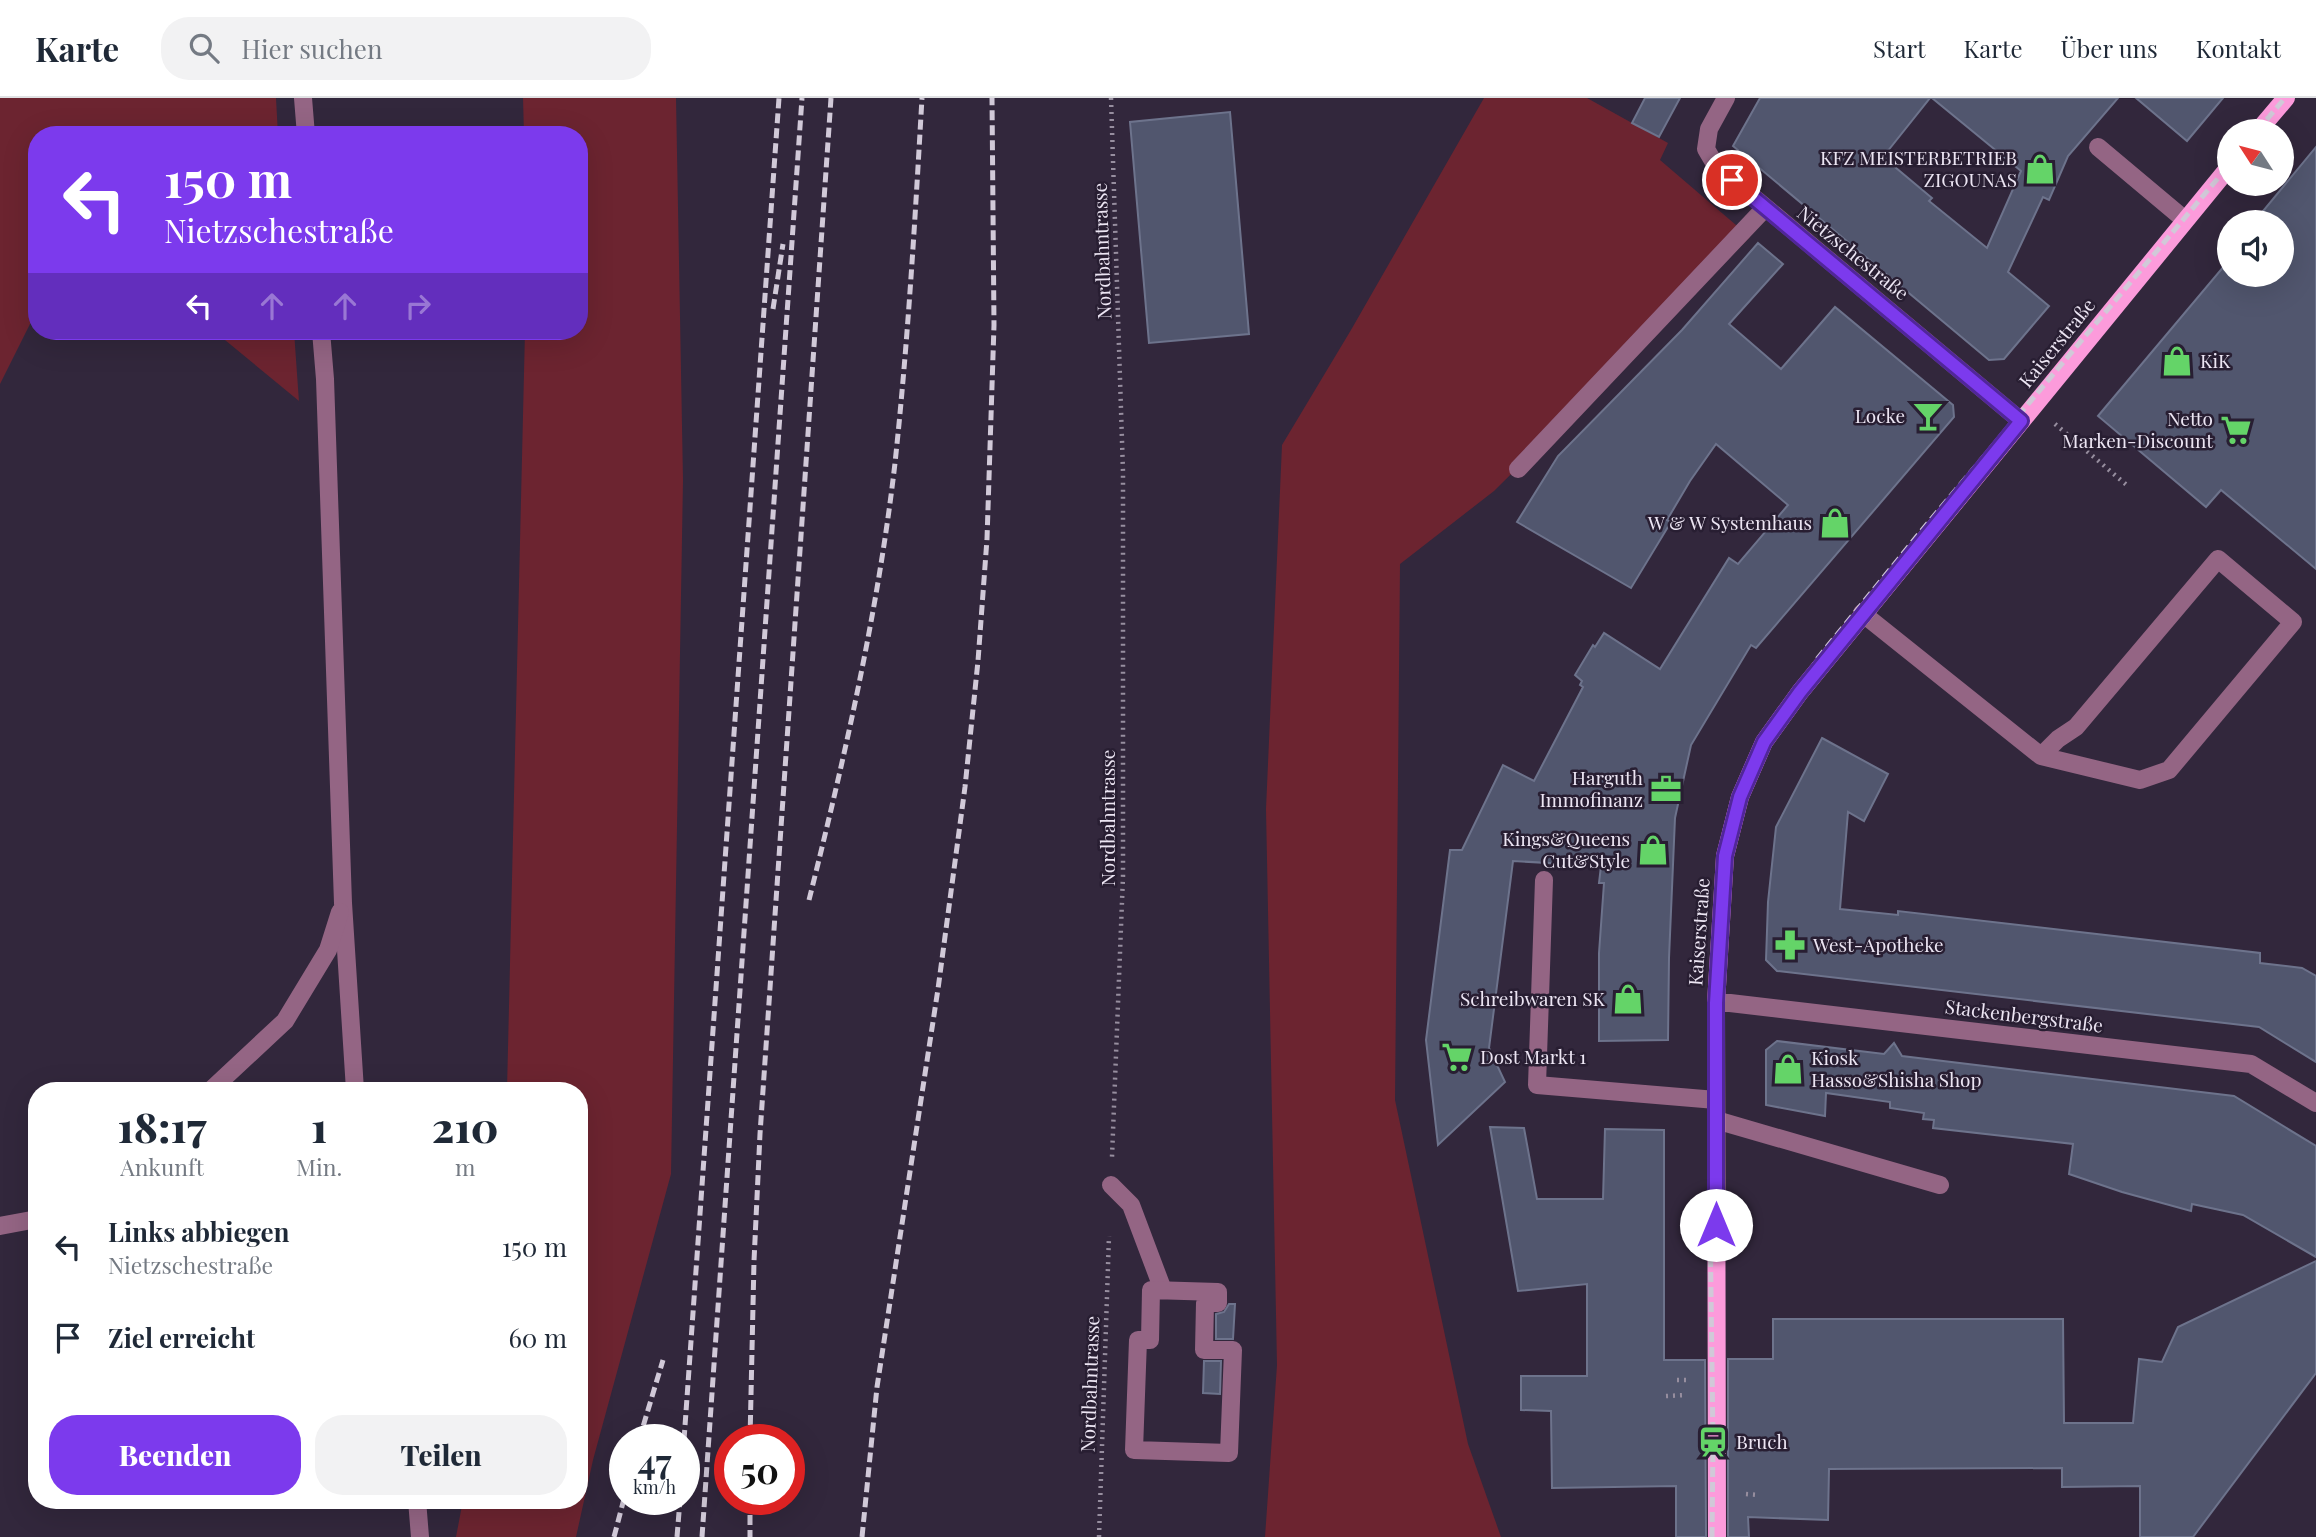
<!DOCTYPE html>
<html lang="de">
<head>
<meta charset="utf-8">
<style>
  body { margin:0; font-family:"Playfair Display",serif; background:#f2f2f3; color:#1f2937; height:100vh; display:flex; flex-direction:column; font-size:26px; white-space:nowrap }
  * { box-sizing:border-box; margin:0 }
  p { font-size:23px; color:#747a83 }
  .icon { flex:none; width:38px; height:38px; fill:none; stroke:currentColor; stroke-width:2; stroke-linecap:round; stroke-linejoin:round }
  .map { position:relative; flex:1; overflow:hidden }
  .side { position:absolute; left:28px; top:984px; width:560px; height:427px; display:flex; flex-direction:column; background:#fff; border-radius:28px; box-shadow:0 7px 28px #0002 }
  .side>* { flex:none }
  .banner { position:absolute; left:28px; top:28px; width:560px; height:214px; border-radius:28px; box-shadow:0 7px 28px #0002; background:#7c3aed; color:#fff; overflow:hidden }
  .needle { width:46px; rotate:306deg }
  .buttons { position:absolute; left:2217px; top:21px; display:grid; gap:14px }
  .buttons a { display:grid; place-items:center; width:77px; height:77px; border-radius:50%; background:#fff; box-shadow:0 7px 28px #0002; font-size:35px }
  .speed { position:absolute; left:609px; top:1326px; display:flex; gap:14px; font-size:35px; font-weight:700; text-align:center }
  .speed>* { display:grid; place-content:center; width:91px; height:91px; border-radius:50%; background:#fff; box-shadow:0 7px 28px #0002; line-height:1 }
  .speed small { font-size:18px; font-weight:400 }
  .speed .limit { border:10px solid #d22; background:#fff; color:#111 }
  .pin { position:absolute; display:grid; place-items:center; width:60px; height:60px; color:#fff; margin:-30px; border:4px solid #fff; border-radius:50%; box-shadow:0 2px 7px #0007 }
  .me { position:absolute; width:77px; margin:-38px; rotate:0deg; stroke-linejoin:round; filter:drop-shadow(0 0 5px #0008) }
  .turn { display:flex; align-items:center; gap:24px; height:147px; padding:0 21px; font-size:32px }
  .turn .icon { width:91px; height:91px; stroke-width:2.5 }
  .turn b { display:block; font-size:49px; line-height:60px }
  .lanes { display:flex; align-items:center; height:66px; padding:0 21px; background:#0003; justify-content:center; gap:35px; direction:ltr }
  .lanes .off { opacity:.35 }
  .eta { display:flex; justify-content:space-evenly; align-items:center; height:119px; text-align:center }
  .eta b { font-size:42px; font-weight:800; line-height:49px }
  .cta { display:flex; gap:14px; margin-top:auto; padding:14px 21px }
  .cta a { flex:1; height:80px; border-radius:28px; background:#7c3aed; color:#fff; font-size:28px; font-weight:800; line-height:80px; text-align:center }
  .cta a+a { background:#f2f2f3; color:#1f2937 }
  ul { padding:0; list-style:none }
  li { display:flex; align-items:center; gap:21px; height:91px; padding:0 21px }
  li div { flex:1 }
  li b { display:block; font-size:26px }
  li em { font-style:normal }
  header { display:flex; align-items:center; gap:42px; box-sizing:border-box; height:98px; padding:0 35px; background:#fff; border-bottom:2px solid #e0e1e3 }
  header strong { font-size:33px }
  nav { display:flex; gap:38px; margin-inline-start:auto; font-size:24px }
  .search { width:490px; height:63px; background:#f2f2f3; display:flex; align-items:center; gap:18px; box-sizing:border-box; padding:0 24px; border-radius:28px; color:#747a83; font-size:26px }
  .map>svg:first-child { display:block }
  .green { fill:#6c2430 }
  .building { fill:#51566e; stroke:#6d738c; stroke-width:2 }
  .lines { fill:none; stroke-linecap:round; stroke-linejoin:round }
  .path { stroke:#978e9f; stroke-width:4.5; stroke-dasharray:2 5; stroke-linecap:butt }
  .minor { stroke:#946584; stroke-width:18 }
  .major { stroke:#fc9bdb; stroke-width:18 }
  .rail { stroke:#d1c9d8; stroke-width:5; stroke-dasharray:10 5; stroke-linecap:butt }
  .route-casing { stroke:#51269a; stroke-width:18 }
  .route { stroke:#7c3aed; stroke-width:12 }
  .labels { text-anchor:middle; stroke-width:5; stroke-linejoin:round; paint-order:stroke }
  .poi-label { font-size:19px; fill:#ece5f3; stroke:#281e32; text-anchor:end }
  .street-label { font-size:19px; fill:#ece5f3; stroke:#281e32 }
</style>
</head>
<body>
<header>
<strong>Karte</strong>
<div class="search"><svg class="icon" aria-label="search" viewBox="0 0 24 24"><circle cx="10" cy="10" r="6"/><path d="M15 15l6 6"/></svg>Hier suchen</div>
<nav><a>Start</a><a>Karte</a><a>Über uns</a><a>Kontakt</a></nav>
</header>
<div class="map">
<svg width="2316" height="1439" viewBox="0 0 2316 1439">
  <rect width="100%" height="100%" fill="#32273c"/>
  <g class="green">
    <polygon points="0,0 276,0 278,37 37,37 37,212 0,286"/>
    <polygon points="523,0 676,0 683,382 671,1076 593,1362 576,1439 456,1439 463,1402 579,1402 579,992 507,992 525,233 579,233 579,37 524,37"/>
    <polygon points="1484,0 1587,0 1668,45 1660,62 1750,139 1494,393 1400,466 1395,1002 1468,1346 1501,1439 1265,1439 1277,1267 1266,711 1282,347 1351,232"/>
    <polygon points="214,233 294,233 299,304 299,303"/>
  </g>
  <g class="building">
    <polygon points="1645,0 1680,0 1659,39 1632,25"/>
    <polygon points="1760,0 1930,0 1883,59 1932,100 1929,103 1987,150 2021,73 1932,0 2118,0 2068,58 2049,102 2043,99 2008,174 2049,208 2004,261 1989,262 1733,48"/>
    <polygon points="2136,0 2223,0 2187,43"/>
    <polygon points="1230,14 1249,236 1149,245 1130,24"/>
    <polygon points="2316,49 2316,471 2221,392 2206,409 2098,318 2230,161 2230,177 2282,177 2282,124 2254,124"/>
    <polygon points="1758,145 1783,166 1729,226 1781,271 1835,209 1953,307 1954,319 1756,550 1751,547 1691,647 1675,720 1669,860 1668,942 1599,943 1599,855 1604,785 1599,785 1601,768 1513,763 1489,950 1505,984 1438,1047 1426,942 1450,752 1462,752 1503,667 1534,683 1583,589 1580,587 1582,583 1575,577 1593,547 1595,549 1604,535 1660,571 1729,460 1738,466 1788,407 1716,346 1690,383 1667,422 1671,424 1631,490 1517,424 1558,358 1682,232"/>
    <polygon points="1822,640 1888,676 1864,723 1848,714 1840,811 1898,817 1898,813 2260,855 2260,865 2302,870 2316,878 2316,964 2259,929 1777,873 1766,862 1768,804 1776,729"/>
    <polygon points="1777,943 1884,956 1894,945 1902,958 2234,998 2316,1048 2316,1159 2243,1117 2192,1106 2191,1113 2122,1094 2069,1076 2073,1046 1933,1030 1934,1022 1923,1021 1924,1015 1890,1010 1890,1004 1826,995 1825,1018 1766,1007 1766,952"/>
    <polygon points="1490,1029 1524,1030 1537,1101 1603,1101 1605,1031 1664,1032 1664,1262 1705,1262 1706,1439 1676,1439 1676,1388 1552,1390 1551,1313 1521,1312 1521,1278 1587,1278 1587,1186 1518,1193"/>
    <polygon points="2316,1163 2316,1275 2193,1439 2140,1439 2140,1388 2062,1389 2062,1370 1829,1371 1828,1422 1748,1419 1749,1439 1728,1439 1728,1261 1773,1261 1773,1221 2063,1221 2064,1325 2133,1325 2139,1261 2162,1264 2178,1229"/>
    <polygon points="1229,1206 1235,1206 1233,1241 1216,1241 1216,1216 1224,1214"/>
    <polygon points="1204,1263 1221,1263 1220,1296 1203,1295"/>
  </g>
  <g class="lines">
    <g class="path">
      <polyline points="1111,0 1123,374 1123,778 1112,1059"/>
      <polyline points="2055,326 2129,389"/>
      <polyline points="1677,1282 1688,1282"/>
      <polyline points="1666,1298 1687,1297"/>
      <polyline points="1746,1396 1758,1397"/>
      <polyline points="1099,1439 1109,1138"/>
    </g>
    <g class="minor">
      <polyline points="303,0 306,37"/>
      <polyline points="1726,0 1709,31 1706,51 1716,68 2021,323"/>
      <polyline points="2098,49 2185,122"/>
      <polyline points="321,233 325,281 343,805 355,992"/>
      <polyline points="1518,371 1765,110"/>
      <polyline points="1862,515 2041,658 2140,682 2169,672 2293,524 2218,461 2076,629 2058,641 2041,658"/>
      <polyline points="1544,782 1537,987 1716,1002"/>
      <polyline points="1716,905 1730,905 2251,966 2316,1005"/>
      <polyline points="211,992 285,923 328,852 340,814"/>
      <polyline points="1716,1022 1940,1087"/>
      <polyline points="1111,1087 1131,1107 1163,1192"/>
      <polyline points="0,1128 37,1121"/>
      <polygon points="1151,1192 1218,1194 1218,1205 1205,1205 1204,1252 1233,1252 1229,1355 1134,1352 1138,1242 1150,1242"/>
      <polyline points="417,1402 420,1439"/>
    </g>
    <g class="major">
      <polyline points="2258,33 2286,0"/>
      <polyline points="1717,1439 1716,905 1725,758 1740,699 1764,644 1800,594 2230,68"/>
    </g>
    <g class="rail">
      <polyline points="2257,33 2285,0"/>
      <polyline points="773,211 783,146"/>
      <path d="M 809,802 C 845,658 878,513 895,365 C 908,244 915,122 922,0"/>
      <polyline points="639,1342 663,1262"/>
      <polyline points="684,1342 779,0"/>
      <polyline points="750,1342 754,1163 760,1036 831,0"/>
      <polyline points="750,1402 750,1439"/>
      <polyline points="614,1439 625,1397"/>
      <polyline points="677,1439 680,1402"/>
      <polyline points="702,1439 802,0"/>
      <polyline points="862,1439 877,1289 938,891 965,689 978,563 987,441 994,227 992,0"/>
      <polyline points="1712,1439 1713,1344 1710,1118 1712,888 1716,819 1726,769 1750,683 1792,604 1818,560 1923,431 2230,66"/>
    </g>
  </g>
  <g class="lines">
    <g class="route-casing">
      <polyline id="route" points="1716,1127 1716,905 1725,758 1740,699 1764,644 1800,594 2021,323 1732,82"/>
    </g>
    <use href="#route" class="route"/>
  </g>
  <defs>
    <g id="shop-bare" transform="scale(2.415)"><path d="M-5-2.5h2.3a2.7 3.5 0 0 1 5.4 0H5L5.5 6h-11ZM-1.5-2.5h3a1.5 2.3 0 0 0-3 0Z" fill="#64d468" stroke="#281e32" stroke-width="2.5" paint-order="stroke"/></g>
    <g id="bar-bare" transform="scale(2.415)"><path d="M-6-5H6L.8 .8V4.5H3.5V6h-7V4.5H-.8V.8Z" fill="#64d468" stroke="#281e32" stroke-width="2.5" paint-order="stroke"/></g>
    <g id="supermarket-bare" transform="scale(2.415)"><path d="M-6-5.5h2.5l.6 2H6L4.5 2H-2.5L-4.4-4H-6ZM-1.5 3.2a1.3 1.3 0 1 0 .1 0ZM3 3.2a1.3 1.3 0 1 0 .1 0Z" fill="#64d468" stroke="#281e32" stroke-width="2.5" paint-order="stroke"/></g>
    <g id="office-bare" transform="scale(2.415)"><path d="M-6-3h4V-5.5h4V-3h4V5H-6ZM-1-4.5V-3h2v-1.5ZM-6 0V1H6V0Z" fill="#64d468" stroke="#281e32" stroke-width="2.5" paint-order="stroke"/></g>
    <g id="pharmacy-bare" transform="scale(2.415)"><path d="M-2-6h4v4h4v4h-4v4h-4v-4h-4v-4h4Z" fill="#64d468" stroke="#281e32" stroke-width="2.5" paint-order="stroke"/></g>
    <g id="station-bare" transform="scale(2.415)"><path d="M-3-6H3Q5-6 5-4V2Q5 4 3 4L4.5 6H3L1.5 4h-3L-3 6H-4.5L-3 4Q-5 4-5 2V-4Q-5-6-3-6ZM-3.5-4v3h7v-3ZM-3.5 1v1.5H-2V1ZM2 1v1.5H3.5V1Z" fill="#64d468" stroke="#281e32" stroke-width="2.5" paint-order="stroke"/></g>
  </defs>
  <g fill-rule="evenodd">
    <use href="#shop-bare" x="2040" y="71"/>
    <use href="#shop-bare" x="2177" y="263"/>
    <use href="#bar-bare" x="1928" y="318"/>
    <use href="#supermarket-bare" x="2236" y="332"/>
    <use href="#shop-bare" x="1835" y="425"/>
    <use href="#office-bare" x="1666" y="691"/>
    <use href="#shop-bare" x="1653" y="752"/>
    <use href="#pharmacy-bare" x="1790" y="847"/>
    <use href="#shop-bare" x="1628" y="901"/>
    <use href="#supermarket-bare" x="1457" y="959"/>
    <use href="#shop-bare" x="1788" y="971"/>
    <use href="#station-bare" x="1713" y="1344"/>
  </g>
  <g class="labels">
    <g class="poi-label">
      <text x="2017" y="67">KFZ MEISTERBETRIEB<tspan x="2017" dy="22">ZIGOUNAS</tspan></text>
      <text x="2200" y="270" text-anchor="start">KiK</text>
      <text x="1905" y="325">Locke</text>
      <text x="2213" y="328">Netto<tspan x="2213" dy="22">Marken-Discount</tspan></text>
      <text x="1812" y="432">W &amp; W Systemhaus</text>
      <text x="1643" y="687">Harguth<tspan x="1643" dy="22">Immofinanz</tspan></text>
      <text x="1630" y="748">Kings&amp;Queens<tspan x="1630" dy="22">Cut&amp;Style</tspan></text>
      <text x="1813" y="854" text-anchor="start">West-Apotheke</text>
      <text x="1605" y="908">Schreibwaren SK</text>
      <text x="1480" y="966" text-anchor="start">Dost Markt 1</text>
      <text x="1811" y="967" text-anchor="start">Kiosk<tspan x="1811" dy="22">Hasso&amp;Shisha Shop</tspan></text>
      <text x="1736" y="1351" text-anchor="start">Bruch</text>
    </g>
    <g class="street-label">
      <text transform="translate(1102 153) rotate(-92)" y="7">Nordbahntrasse</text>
      <text transform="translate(1853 155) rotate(39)" y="7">Nietzschestraße</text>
      <text transform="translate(2057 245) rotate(-51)" y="7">Kaiserstraße</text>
      <text transform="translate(1108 720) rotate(-90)" y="7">Nordbahntrasse</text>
      <text transform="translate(1699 834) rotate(-86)" y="7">Kaiserstraße</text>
      <text transform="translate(2024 918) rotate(7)" y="7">Stackenbergstraße</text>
      <text transform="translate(1090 1286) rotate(-88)" y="7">Nordbahntrasse</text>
    </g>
  </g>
</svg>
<div class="buttons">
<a><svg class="needle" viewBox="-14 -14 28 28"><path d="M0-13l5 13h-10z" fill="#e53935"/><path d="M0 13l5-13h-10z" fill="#747a83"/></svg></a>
<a><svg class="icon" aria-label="sound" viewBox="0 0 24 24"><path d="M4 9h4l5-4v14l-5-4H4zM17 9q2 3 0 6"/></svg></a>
</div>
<div class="speed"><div>47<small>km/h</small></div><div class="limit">50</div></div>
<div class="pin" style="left:1732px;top:82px;background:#d93025"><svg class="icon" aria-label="arrive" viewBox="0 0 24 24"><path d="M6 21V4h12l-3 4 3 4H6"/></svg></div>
<svg class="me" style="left:1716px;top:1127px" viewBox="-20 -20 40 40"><circle r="19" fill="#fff"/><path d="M0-13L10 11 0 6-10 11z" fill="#7c3aed"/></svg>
<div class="banner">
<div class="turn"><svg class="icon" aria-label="left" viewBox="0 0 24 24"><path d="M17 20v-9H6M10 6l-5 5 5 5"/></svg><div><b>150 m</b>Nietzschestraße</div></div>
<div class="lanes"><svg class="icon" aria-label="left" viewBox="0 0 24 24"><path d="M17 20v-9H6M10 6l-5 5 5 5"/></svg><svg class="icon off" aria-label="ahead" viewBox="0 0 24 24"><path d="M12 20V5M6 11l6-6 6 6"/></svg><svg class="icon off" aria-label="ahead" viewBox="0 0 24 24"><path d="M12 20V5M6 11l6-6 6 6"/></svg><svg class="icon off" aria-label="right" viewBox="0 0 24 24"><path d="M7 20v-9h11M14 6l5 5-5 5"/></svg></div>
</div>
<section class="side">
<div class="eta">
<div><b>18:17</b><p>Ankunft</p></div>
<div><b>1</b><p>Min.</p></div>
<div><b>210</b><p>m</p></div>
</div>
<ul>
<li><svg class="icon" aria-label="left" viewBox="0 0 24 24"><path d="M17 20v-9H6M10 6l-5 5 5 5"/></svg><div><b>Links abbiegen</b><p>Nietzschestraße</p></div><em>150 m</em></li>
<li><svg class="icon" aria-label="arrive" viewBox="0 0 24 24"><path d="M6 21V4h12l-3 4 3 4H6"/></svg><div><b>Ziel erreicht</b></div><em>60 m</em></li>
</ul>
<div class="cta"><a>Beenden</a><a>Teilen</a></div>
</section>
</div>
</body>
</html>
